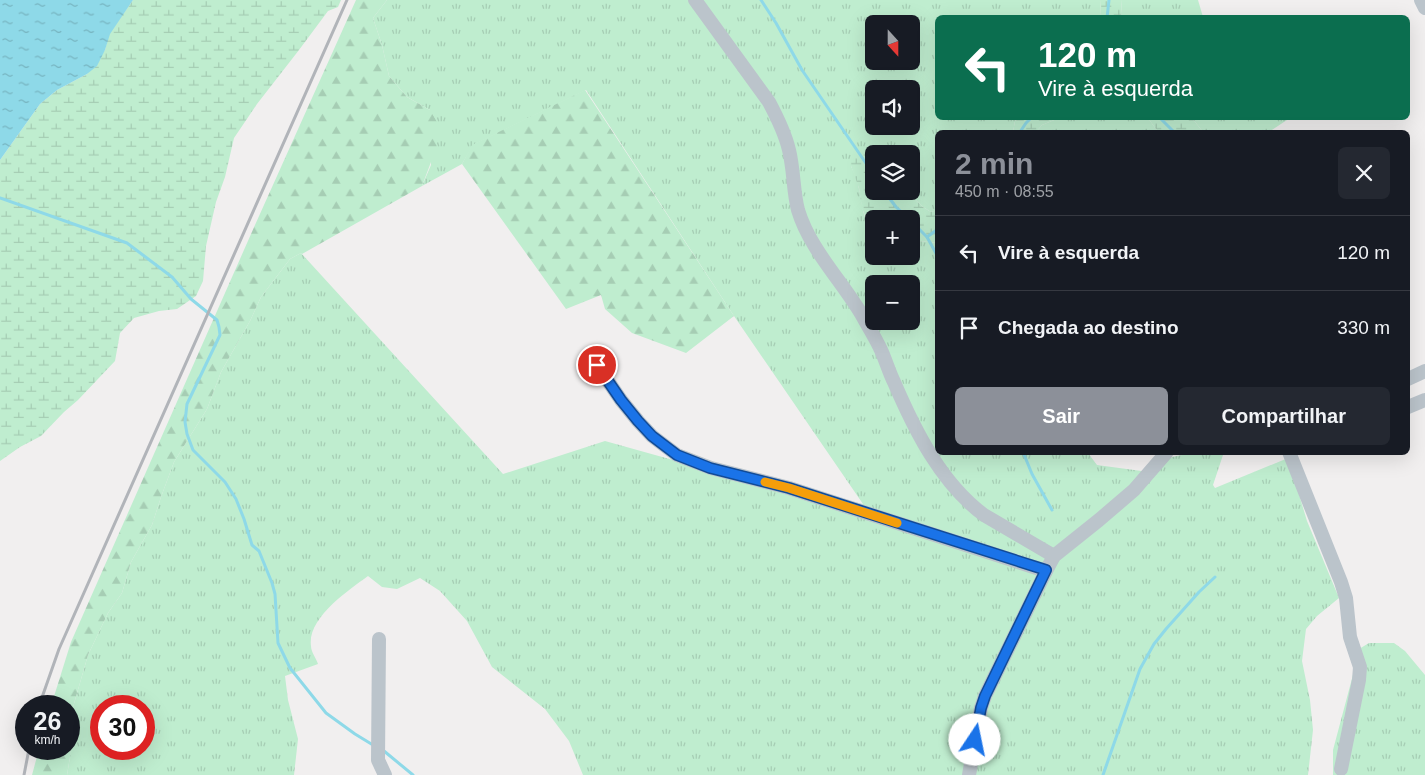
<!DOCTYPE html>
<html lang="pt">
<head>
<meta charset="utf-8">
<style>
  body { margin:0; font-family:Arial,sans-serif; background:#242831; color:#f1f3f6; height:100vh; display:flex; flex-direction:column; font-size:19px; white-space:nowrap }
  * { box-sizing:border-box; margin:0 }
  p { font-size:16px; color:#9ea1a6 }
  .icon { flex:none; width:28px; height:28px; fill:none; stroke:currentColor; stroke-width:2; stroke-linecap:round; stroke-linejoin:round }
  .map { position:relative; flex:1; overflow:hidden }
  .panel { position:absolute; left:935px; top:130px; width:475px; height:325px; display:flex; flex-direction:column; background:#171b24; border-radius:8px; box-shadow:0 5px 20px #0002 }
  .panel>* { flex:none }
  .hud { position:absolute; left:935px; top:15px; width:475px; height:105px; border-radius:8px; box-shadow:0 5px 20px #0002; background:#0b6e4f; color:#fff; overflow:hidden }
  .needle { width:32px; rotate:159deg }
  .tools { position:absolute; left:865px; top:15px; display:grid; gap:10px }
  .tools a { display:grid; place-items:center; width:55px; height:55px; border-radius:8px; background:#171b24; box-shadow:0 5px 20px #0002; font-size:25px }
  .speed { position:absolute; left:15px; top:695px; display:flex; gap:10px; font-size:25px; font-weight:700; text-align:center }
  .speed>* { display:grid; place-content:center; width:65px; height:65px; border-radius:50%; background:#171b24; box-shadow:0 5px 20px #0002; line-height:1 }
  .speed small { font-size:12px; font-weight:400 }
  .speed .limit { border:8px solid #d22; background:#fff; color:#111 }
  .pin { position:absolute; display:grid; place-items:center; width:42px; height:42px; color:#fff; margin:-21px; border:2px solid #fff; border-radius:50%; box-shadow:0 1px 5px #0007 }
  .me { position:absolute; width:55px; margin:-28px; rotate:11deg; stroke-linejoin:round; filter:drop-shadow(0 0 4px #0008) }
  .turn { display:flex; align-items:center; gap:18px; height:105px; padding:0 20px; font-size:22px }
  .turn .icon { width:65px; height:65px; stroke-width:2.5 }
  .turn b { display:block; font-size:35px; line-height:42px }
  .round { display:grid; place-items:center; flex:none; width:52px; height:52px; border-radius:8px; background:#242831 }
  .head { display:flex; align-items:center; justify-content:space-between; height:85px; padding:0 20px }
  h1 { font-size:30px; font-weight:800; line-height:38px; color:#8c9099 }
  .cta { display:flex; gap:10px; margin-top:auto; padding:10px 20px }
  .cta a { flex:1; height:58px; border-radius:8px; background:#8c9099; color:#fff; font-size:20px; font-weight:800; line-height:58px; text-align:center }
  .cta a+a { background:#242831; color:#f1f3f6 }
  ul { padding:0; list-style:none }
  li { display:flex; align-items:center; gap:15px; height:75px; padding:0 20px; border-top:1px solid #363941 }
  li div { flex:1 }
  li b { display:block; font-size:19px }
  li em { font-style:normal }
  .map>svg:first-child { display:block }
  .grass { fill:url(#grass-tufts); fill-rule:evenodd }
  .forest { fill:url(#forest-firs) }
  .wetland { fill:url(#wetland-marsh) }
  .water { fill:url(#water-ripples) }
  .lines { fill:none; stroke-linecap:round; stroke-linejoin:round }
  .stream { stroke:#8ed9e8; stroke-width:3 }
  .minor { stroke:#bbc4cb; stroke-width:14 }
  .rail { stroke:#b1b4b9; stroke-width:3 }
  .route-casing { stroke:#114b97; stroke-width:12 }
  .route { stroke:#1a73e8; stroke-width:9 }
  .slow { stroke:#f59e0b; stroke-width:9 }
</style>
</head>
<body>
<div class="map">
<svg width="1425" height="775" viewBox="0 0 1425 775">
  <defs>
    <pattern id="grass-tufts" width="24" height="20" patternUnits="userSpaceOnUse" patternTransform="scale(1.25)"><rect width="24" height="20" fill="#bfedcf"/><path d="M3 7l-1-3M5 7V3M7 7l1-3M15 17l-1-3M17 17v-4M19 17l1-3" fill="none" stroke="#a6cdb4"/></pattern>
    <pattern id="forest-firs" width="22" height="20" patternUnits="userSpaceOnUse" patternTransform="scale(1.25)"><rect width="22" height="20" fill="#bfedcf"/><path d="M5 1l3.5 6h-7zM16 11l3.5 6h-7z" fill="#a6cdb4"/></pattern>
    <pattern id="wetland-marsh" width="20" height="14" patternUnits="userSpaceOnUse" patternTransform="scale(1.25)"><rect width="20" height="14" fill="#bfedcf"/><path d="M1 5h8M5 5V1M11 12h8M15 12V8" fill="none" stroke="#a6cdb4"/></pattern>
    <pattern id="water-ripples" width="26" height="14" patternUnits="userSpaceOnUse" patternTransform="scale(1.25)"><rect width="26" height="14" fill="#8ed9e8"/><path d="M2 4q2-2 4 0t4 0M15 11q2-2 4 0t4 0" fill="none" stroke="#76b3bf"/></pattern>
  </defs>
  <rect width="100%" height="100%" fill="#f1efef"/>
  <g class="grass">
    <path d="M 387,0 L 1100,0 L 1101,17 L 938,18 L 938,118 L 1020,118 L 1015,121 L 1013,132 L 938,132 L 937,210 L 931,212 L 923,207 L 906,191 L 911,191 L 911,154 L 878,154 L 874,150 L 851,166 C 854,173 858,181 859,189 C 863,203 861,219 874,229 L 874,256 L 911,256 L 911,240 L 937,243 L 938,452 L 1088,453 L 1097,465 L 1149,472 L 1172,457 L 1192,453 L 1223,455 L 1213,485 L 1215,488 L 1288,458 L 1307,521 L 1339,598 L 1317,616 L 1306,629 L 1302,661 L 1310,700 L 1313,730 L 1308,775 L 583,775 L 569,741 L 545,709 L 492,667 L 467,621 L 440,591 L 420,578 L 397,589 L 382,587 L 368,576 C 349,590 307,618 311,646 C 311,652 316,658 318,664 L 285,676 L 288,700 L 298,739 L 294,775 L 67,775 L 70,757 L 71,714 L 88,655 L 108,613 L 122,593 L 131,562 L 152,525 L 161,497 L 174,462 L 207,409 L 221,372 L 250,321 L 261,297 L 290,259 L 301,253 L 503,474 L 605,441 L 673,460 L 863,504 L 734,316 L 586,90 L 473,145 L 462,164 L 422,186 L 431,165 L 430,110 L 407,97 L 389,76 L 382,45 L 373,18 ZM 874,24 L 911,24 L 911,61 L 874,61 ZM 874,89 L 911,89 L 911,126 L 874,126 ZM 874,284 L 911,284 L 911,321 L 874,321 ZM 101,706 L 144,706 L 144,749 L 101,749 Z"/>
    <polygon points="1122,0 1198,0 1203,17 1123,18 1121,14"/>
    <polygon points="1059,118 1148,118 1158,132 1036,132 1042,125"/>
    <polygon points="1192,118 1290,118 1269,132 1203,132"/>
    <polygon points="1369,643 1394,643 1405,651 1425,675 1425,775 1333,775 1333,750 1354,671 1359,649"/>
  </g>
  <g class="forest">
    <polygon points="356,0 387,0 373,18 382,45 389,76 407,97 430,110 437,122 437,146 422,186 302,254 301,253 290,259 261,297 250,321 221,372 207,409 174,462 161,497 152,525 131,562 122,593 108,613 88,655 71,714 70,757 67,775 32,775 39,749 69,749 69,706 51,706 71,642 255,225"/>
    <polygon points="585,90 734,316 686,353 632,333 605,309 601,295 566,309 462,164 472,145"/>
  </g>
  <g class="wetland">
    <polygon points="133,0 341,0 338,7 328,11 299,50 257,104 234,138 225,177 216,202 206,246 203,281 196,296 177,309 159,311 134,318 120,333 115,361 78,400 64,412 41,436 20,447 0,461 0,160 40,104 57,90 87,74 105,50 109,34"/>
    <polygon points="1100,0 1122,0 1121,14 1123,17 1101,17"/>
    <polygon points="1020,118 1059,118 1042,125 1036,132 1013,132 1015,121"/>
    <polygon points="1148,118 1192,118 1203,132 1158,132"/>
    <polygon points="860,148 874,150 878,154 874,154 874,191 906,191 923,207 931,212 937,210 937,243 911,240 911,219 874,219 874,229 869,226 862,208 859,188 851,166 851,153"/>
  </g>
  <polygon class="water" points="0,0 133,0 110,34 105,50 97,66 87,74 57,90 40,104 0,160"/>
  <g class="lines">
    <g class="stream">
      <polyline points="761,0 776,23 802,70 874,175"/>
      <polyline points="1107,18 1109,0"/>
      <polyline points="1160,118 1174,132"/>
      <polyline points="1020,132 1026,123 1031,118"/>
      <polyline points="884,191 896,207 909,219"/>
      <polyline points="0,198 127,243 172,277 191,299 217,320 219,327 220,335 187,404 185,422 187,434 193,450 225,482 236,499 244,519 252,545 259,551 272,583 275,594 278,643 290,668 326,713 355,734 373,745"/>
      <polyline points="911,221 927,237 938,257"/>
      <polyline points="927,237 938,229"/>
      <polyline points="1023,452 1032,474 1052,510"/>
      <polyline points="384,751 413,775"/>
      <polyline points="1103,775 1140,669 1154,644 1166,629 1199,592 1215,577"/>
    </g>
    <g class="minor">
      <path d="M 695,0 L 769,102 C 777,117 785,133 789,150 C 794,170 793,191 798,210 C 810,250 843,282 863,317 C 869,328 876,339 881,350 C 886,361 889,372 894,382 C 915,431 941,483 984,515 L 1054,556"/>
      <polyline points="1421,0 1425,8"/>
      <polyline points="597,365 621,400 638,421 652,436 677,455 711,468 789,488 1046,571"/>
      <polyline points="1408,379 1425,371"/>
      <polyline points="1408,407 1425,400"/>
      <polyline points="1289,452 1341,582 1346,598 1350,637 1360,667 1359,680 1341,769"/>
      <polyline points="379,639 378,760 385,775"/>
      <polyline points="969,775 981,708 985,696 1046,571 1054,556 1099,520 1134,490 1167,452"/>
    </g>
    <g class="rail">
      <polyline points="39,706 59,649 347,0"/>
      <polyline points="24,775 29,749"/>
    </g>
  </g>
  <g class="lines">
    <g class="route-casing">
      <polyline id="route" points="597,365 621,400 638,421 652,436 677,455 710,468 789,488 1046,570 985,696 981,708 975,740"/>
    </g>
    <use href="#route" class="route"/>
    <polyline class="slow" points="765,482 789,488 897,523"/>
  </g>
</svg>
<div class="tools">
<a><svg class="needle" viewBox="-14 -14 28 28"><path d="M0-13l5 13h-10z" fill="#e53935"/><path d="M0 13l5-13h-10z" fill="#9ea1a6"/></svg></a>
<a><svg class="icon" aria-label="sound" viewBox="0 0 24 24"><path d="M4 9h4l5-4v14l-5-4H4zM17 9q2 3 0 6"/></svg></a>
<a><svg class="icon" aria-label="layers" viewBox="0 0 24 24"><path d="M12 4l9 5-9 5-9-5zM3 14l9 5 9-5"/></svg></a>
<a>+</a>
<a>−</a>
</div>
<div class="speed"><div>26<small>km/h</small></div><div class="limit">30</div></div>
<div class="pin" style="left:597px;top:365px;background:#d93025"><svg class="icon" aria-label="arrive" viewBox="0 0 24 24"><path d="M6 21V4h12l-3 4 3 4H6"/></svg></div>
<svg class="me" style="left:975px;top:740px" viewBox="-20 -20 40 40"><circle r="19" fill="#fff"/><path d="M0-13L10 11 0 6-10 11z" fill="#1a73e8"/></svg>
<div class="hud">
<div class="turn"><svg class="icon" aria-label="left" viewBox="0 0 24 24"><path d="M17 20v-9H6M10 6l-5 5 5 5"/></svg><div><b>120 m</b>Vire à esquerda</div></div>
</div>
<section class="panel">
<div class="head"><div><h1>2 min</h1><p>450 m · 08:55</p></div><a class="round"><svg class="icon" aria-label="close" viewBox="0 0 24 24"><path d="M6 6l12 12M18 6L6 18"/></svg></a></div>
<ul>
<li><svg class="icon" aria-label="left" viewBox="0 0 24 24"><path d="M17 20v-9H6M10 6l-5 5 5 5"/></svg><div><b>Vire à esquerda</b></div><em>120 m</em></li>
<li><svg class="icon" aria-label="arrive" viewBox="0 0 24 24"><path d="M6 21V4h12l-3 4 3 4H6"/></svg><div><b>Chegada ao destino</b></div><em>330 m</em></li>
</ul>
<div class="cta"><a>Sair</a><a>Compartilhar</a></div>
</section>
</div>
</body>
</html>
